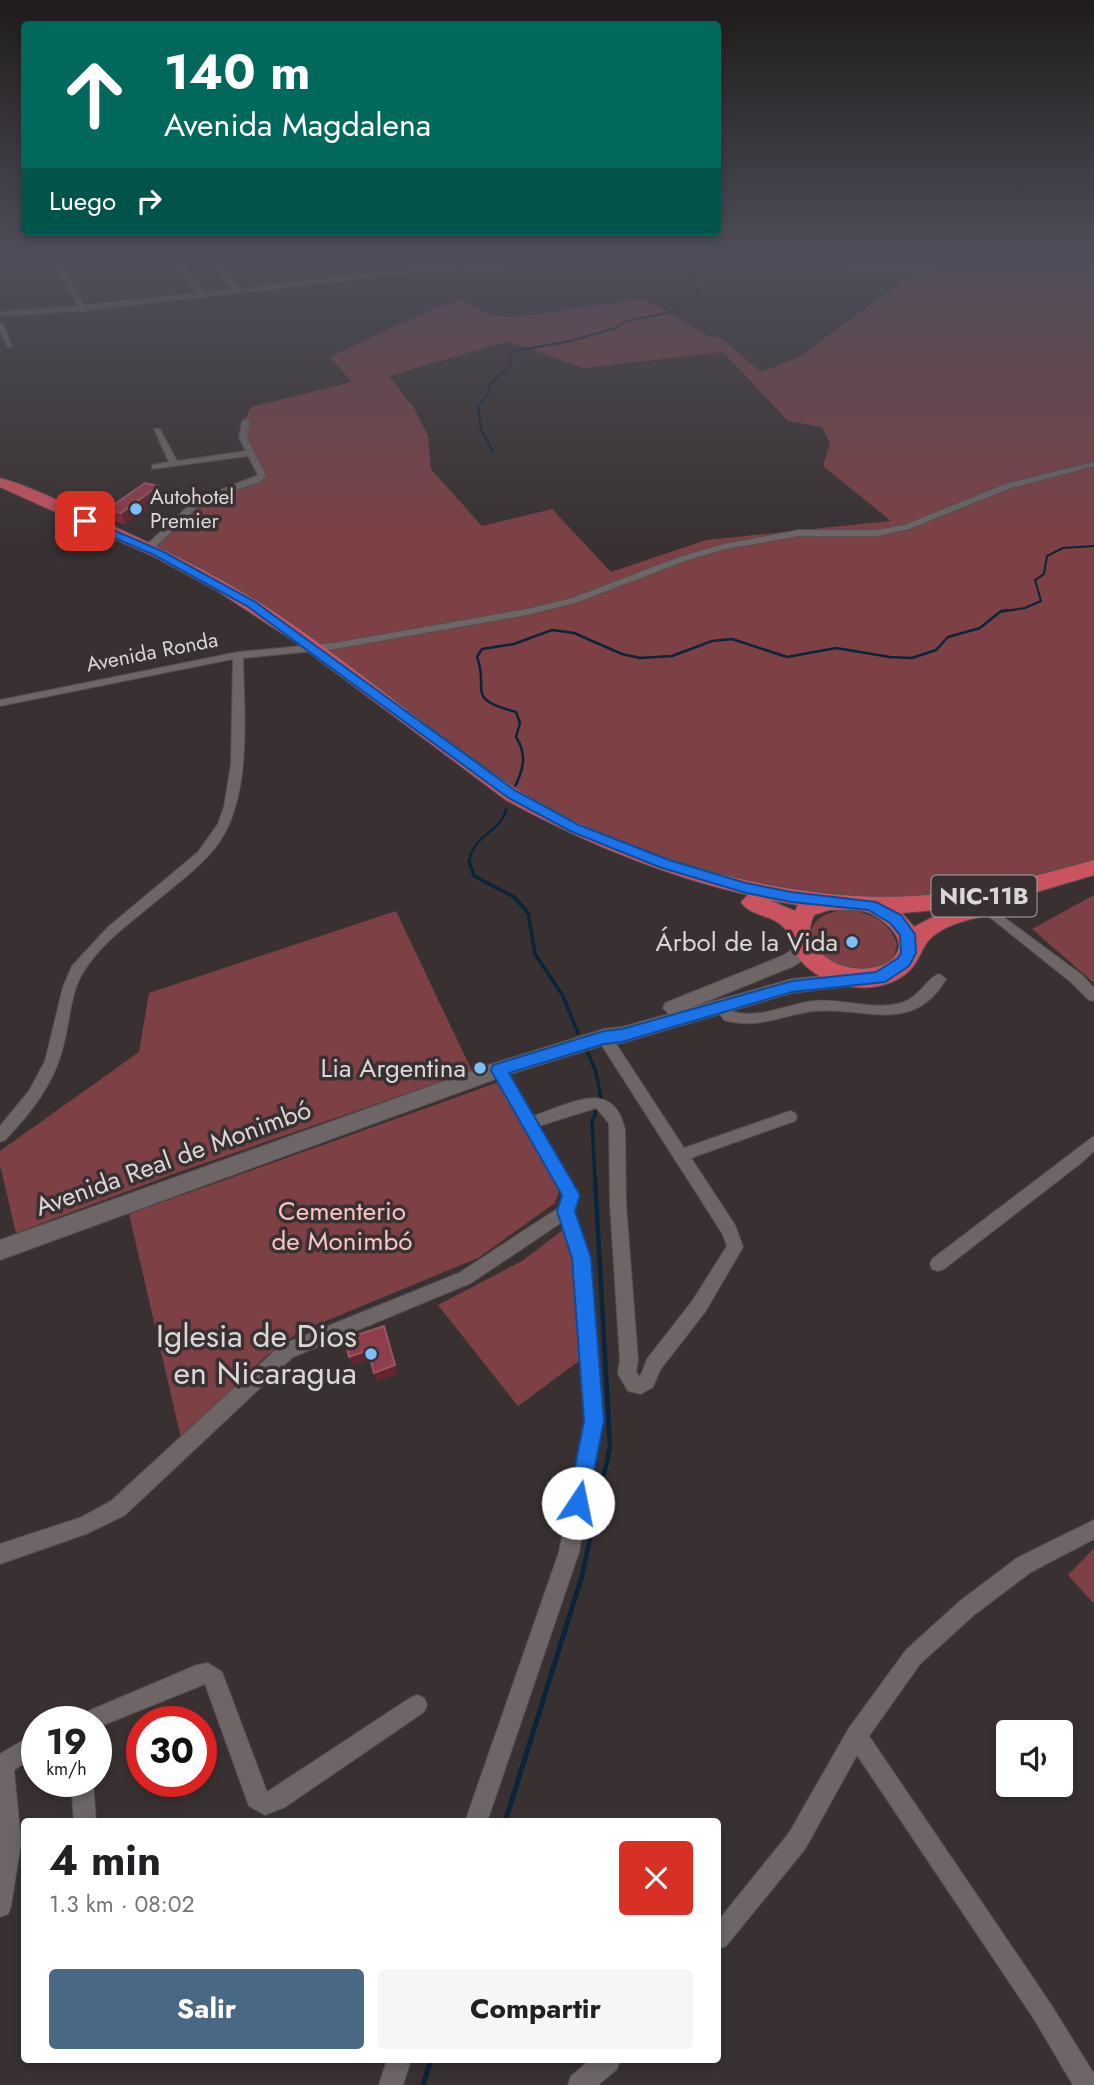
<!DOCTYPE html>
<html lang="es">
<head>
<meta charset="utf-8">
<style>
  body { margin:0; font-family:Jost,sans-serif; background:#f6f6f6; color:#202124; height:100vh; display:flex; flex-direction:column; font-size:26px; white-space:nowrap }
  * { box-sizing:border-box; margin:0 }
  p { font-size:23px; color:#757577 }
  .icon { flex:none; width:38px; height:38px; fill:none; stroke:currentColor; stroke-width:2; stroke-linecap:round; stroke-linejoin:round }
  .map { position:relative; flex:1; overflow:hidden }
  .drawer { position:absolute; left:21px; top:1818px; width:700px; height:245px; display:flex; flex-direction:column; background:#fff; border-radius:7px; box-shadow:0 4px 10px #0003 }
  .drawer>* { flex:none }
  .top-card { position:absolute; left:21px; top:21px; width:700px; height:214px; border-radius:7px; box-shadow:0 4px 10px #0003; background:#00695c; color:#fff; overflow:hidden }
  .controls { position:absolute; left:996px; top:1720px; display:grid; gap:14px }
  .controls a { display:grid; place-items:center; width:77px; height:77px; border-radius:7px; background:#fff; box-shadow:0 4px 10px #0003; font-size:35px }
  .speed { position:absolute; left:21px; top:1706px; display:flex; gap:14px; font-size:35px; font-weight:700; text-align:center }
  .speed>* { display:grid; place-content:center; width:91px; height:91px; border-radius:50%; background:#fff; box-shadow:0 4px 10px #0003; line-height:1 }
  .speed small { font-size:18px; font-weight:400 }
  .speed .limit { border:10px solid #d22; background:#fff; color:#111 }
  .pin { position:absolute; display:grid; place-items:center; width:60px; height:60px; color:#fff; margin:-30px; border-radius:14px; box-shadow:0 4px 10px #0006 }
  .me { position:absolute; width:77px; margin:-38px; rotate:11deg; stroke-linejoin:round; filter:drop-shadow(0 0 5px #0008) }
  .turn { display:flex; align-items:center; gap:24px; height:147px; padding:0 28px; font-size:32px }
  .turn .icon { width:91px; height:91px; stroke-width:2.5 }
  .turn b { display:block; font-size:49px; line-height:60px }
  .then { display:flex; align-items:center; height:66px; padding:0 28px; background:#0003; gap:14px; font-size:26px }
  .round { display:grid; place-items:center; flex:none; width:74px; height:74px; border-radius:7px; background:#f6f6f6 }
  .headline { display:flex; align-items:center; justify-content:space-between; height:119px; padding:0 28px }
  h1 { font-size:42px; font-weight:700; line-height:52px }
  .cta { display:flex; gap:14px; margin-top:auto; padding:14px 28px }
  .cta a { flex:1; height:80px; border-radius:7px; background:#496884; color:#fff; font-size:28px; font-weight:700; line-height:80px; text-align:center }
  .cta a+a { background:#f6f6f6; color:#202124 }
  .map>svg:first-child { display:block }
  .green { fill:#7d4145; fill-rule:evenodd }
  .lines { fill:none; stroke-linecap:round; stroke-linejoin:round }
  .stream-far4 { stroke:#0a243a; stroke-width:2 }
  .stream-far3 { stroke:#0a243a; stroke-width:2.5 }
  .stream-far2 { stroke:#0a243a; stroke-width:3.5 }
  .stream-far1 { stroke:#0a243a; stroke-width:4.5 }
  .stream { stroke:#0a243a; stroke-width:5 }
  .street-casing { stroke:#554e4e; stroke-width:2 }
  .secondary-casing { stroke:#554e4e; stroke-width:2 }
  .highway-casing { stroke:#554e4e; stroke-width:2 }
  .street { fill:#6e6666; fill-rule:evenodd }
  .secondary { fill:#6e6666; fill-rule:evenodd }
  .highway { fill:#cb5360; fill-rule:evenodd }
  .wall { fill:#852c3b }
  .shaded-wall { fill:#622630 }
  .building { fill:#8e3e4c; stroke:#9a5661; stroke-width:2 }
  .route { fill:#1a73e8; stroke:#114b97; stroke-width:2 }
  .poi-dot { fill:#7cbef9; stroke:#393131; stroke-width:2.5 }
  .labels { text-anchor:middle; stroke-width:7; stroke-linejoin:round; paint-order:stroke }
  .far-poi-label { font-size:21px; fill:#dcd7d7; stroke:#393131; text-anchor:start }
  .far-street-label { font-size:21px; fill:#dcd7d7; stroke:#393131 }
  .shield { fill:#393131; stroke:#aba5a5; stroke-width:2 }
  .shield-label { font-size:24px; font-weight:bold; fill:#dcd7d7 }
  .poi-label { font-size:26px; fill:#dcd7d7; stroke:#393131; text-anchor:end }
  .street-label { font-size:26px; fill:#dcd7d7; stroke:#393131 }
  .park-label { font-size:26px; fill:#f9c2c4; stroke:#393131 }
  .near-poi-label { font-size:32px; fill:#dcd7d7; stroke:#393131; text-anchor:end }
</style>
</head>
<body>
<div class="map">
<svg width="1094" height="2085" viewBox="0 0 1094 2085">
  <rect width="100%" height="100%" fill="#393131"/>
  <g class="green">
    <path d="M 1024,255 L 1094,259 L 1094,867 L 1017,889 L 827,902 L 664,863 L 512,794 L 281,625 L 148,549 L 191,507 L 262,476 C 250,452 236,432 251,407 L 352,382 L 330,357 L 423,313 L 462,299 L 493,316 L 517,317 L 644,299 L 709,336 L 721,338 L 761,372 L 798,358 L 925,264 ZM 508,341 L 584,368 L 723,352 L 788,421 L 822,427 L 830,443 L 823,466 L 891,521 L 706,540 L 611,572 L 552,509 L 482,526 L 431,469 L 428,436 L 414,408 L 389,376 Z"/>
    <polygon points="1094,895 1094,983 1032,929"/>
    <path d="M 843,910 C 867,911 889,920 897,944 L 893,961 L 876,972 L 828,964 L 809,939 C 811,919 825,913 843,910 Z"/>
    <polygon points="396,911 472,1071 176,1173 16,1233 0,1165 0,1151 139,1052 149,993"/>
    <polygon points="499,1082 559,1191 555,1203 478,1258 299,1332 265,1357 181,1438 129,1214"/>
    <polygon points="568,1226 590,1353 518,1406 438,1305 522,1261"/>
    <polygon points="1094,1548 1094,1604 1068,1575"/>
  </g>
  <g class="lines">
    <g class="stream-far4">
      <polyline points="493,452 481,429 478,407 490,391 489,385 512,364 509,359 514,351 571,341 615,328 626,321 667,313 700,292 692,272 695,266 717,254"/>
      <polyline points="1000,612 1025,608 1041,601 1035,580 1044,574 1047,556 1063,548 1094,546"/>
    </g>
    <g class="stream-far3">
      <path d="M 513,790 C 523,772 528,755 516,737 L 520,723 L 516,712 C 463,698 490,691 477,657 L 482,649 L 514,644 L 552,630 L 574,633 L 622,654 L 640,658 L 672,656 L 712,641 L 732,639 L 787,657 L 836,648 L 890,657 L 912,658 L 936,650 L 948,637 L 980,628 L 1001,611 L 1008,610"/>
      <path d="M 469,863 C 472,834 502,832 506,809"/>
    </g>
    <g class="stream-far2">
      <polyline points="469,861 474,876 514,897 528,913 535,954 563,996 578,1033"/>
      <polyline points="587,1051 596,1072 601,1098"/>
      <polyline points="595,1180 592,1122 598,1107"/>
    </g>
    <polyline class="stream-far1" points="581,1580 610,1447 595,1178"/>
    <g class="stream">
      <polyline points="505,1822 581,1579"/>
      <polyline points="423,2085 431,2060"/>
    </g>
    <g class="street-casing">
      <g id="street">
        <polygon points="50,254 56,254 84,305 198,293 168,254 174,254 205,293 234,289 203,254 210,254 240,289 417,268 600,254 545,262 391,275 83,311 0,316 0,312 78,306"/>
        <path d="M 802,254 L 877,263 L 1022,254 L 1094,257 L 1094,261 C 1069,259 1043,257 1018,258 C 951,262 866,279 802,254 Z"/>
        <polygon points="0,322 3,324 12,347 7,346 0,332"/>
        <polygon points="246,419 250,421 247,438 266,476 260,482 217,496 201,504 156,546 150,551 144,551 144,547 195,500 258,475 248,456 152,469 152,465 169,462 154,429 160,429 177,461 246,451 239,438 242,421"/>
        <path d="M 1094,462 L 1094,466 L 1011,488 L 909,529 L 877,536 L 799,536 L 725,549 L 685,561 L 578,602 L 527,615 L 334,649 L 243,658 C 244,715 253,800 215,848 C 200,867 179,882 160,898 C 134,920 103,941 84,971 C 70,992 70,1022 63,1047 C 54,1084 31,1113 5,1140 L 0,1142 L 0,1126 L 29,1091 L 45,1061 L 63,987 L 72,966 L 108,927 L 198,852 L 218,824 L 224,807 L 231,764 L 233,659 L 0,706 L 0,700 L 238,652 L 334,643 L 527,609 L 572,598 L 679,557 L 724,544 L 799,530 L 877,530 L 904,525 L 1005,484 Z"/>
        <polygon points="986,904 1082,975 1094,988 1094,1001 1089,1000 1072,983 982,911 980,908 982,905"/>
        <path d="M 939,974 L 946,979 C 913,1036 863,1006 814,1011 C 782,1015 757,1030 724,1020 L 715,1006 L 722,1001 L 727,1002 L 734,1012 C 761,1019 787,1004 814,1001 C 843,998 872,1011 901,1003 C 920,997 926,979 939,974 Z"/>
        <path d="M 604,1032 L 609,1033 L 684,1148 L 790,1111 L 795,1113 L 797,1117 L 795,1121 L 691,1158 L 735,1225 L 743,1247 L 705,1312 L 660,1370 L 653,1387 L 641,1394 L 628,1391 L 618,1374 L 620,1360 L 610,1204 L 609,1123 L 596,1108 L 539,1126 L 579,1195 L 574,1211 L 589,1257 L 603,1421 L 579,1552 L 487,1822 L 465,1822 L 559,1552 L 585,1421 L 573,1257 L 562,1222 L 471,1283 L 293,1357 L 125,1515 L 86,1534 L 0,1564 L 0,1544 L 82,1517 L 111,1501 L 281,1345 L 459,1273 L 560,1207 L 563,1196 L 525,1129 L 523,1128 L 492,1070 L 494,1066 L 504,1066 L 533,1116 C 569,1105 613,1076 625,1130 L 626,1204 L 638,1360 L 636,1372 L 639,1376 L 641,1375 L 647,1359 L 693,1300 L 727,1246 L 722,1233 L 599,1041 L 597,1037 L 599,1033 Z"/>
        <polygon points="1094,1136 1094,1151 1081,1163 944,1269 938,1271 932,1269 930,1264 932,1259"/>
        <polygon points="1094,1520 1094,1539 1031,1572 974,1615 920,1664 869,1736 1050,2003 1094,2074 1094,2085 1073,2085 1034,2019 857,1755 805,1849 726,1946 718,1949 718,1921 789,1833 849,1728 906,1650 960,1601 1017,1558"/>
        <polygon points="208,1663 222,1672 267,1792 410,1698 417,1695 424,1698 427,1705 424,1712 285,1807 265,1815 249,1806 205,1684 96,1728 96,1722 76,1722 79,1715 197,1665"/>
        <polygon points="37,1732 37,1755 14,1770 21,1842 11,1906 8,1914 0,1917 0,1754"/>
        <polygon points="71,1782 93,1782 96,1822 74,1822"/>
        <polygon points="387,2060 411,2060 403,2085 379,2085"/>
        <polygon points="590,2060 620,2060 617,2069 598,2085 568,2085 571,2076"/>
      </g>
    </g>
    <g class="secondary-casing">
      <polygon id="secondary" points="801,934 807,936 810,941 804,959 794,966 693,1007 792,979 852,973 858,975 861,980 858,985 792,993 622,1043 604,1045 504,1076 0,1260 0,1240 492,1064 604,1029 622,1027 669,1014 663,1008 665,1003 782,956 790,951 795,936"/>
    </g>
    <g class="highway-casing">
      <path id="highway" d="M 0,478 C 35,487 82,513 117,528 C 174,554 230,582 282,617 C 361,671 433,734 512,786 C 624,858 795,907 928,895 C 986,891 1039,875 1094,860 L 1094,875 L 1040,891 L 981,904 L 986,910 L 983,916 C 965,921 948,924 933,936 C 921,946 921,959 910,970 C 882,998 827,990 802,962 C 793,952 792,940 785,929 C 774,914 750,917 741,902 L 748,895 C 662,875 583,842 506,800 L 295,642 L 216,590 L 155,557 L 0,487 ZM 769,900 L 798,905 L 795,911 ZM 948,909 L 914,927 L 902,913 ZM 829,910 C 841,910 855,909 867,912 C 873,914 880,919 885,923 C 929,959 858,987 822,954 C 809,942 807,930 814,915 Z"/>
    </g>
    <use href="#street" class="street"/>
    <use href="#secondary" class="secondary"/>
    <use href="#highway" class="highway"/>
  </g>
  <polygon class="wall" points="158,486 161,498 125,524 111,521 108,509"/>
  <g class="shaded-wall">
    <polygon points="158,486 161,498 125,524 121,513"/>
    <polygon points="368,1350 371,1359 353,1366 349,1357"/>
    <polygon points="395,1365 398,1374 377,1382 374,1373"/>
  </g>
  <g class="building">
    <polygon points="145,483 158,486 121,513 108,509"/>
    <polygon points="384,1326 395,1365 374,1373 368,1350 349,1357 345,1339"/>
  </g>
  <linearGradient id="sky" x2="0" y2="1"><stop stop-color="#1f1b1b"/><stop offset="0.47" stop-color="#4e4e5a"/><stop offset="1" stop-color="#4e4e5a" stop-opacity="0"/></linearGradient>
  <rect width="1094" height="546" fill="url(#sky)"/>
  <polygon class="route" points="85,518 162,551 254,601 516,791 579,825 669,860 746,883 791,892 876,902 901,915 915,934 916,953 909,966 885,982 792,992 622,1042 604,1044 509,1073 580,1195 575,1211 591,1258 604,1421 586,1510 578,1513 571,1510 568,1503 584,1421 572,1258 557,1211 562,1195 493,1074 491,1070 493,1065 604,1031 622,1029 792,981 876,972 898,958 901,953 900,935 890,923 868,910 791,902 746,893 659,867 570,831 507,797 247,606 154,555 81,523 80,521"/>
  <g class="poi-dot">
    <circle cx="136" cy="509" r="7"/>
    <circle cx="852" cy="942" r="7"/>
    <circle cx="480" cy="1068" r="7"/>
    <circle cx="371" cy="1354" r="7"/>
  </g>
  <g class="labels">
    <g class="far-poi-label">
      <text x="150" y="504">Autohotel<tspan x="150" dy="24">Premier</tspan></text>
    </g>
    <g class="far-street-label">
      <text transform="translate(152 652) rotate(-11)" y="7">Avenida Ronda</text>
    </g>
    <rect class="shield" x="931.5" y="875.5" width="105" height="41" rx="5"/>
    <g class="shield-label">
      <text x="984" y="904">NIC-11B</text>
    </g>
    <g class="poi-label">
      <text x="838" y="951">Árbol de la Vida</text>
      <text x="466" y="1077">Lia Argentina</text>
    </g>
    <g class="street-label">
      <text transform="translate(173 1158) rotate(-20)" y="9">Avenida Real de Monimbó</text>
    </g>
    <g class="park-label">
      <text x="342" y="1220">Cementerio<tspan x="342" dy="30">de Monimbó</tspan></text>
    </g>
    <g class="near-poi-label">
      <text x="357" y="1347">Iglesia de Dios<tspan x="357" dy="37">en Nicaragua</tspan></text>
    </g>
  </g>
</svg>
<div class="controls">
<a><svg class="icon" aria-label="sound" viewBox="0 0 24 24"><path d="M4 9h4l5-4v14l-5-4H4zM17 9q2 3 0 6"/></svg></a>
</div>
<div class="speed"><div>19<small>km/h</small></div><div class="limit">30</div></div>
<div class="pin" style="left:85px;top:521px;background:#d93025"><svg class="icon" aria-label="arrive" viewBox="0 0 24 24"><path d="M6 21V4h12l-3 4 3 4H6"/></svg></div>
<svg class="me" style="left:578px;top:1503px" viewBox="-20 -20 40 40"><circle r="19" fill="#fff"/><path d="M0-13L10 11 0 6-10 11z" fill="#1a73e8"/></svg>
<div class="top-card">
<div class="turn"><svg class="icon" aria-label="ahead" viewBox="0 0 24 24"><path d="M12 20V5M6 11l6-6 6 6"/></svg><div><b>140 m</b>Avenida Magdalena</div></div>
<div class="then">Luego<svg class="icon" aria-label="right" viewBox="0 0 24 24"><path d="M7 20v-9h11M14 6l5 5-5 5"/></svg></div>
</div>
<section class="drawer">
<div class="headline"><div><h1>4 min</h1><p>1.3 km · 08:02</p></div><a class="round" style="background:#d93025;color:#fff"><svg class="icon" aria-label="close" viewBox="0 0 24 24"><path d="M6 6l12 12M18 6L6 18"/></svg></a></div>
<div class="cta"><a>Salir</a><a>Compartir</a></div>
</section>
</div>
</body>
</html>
